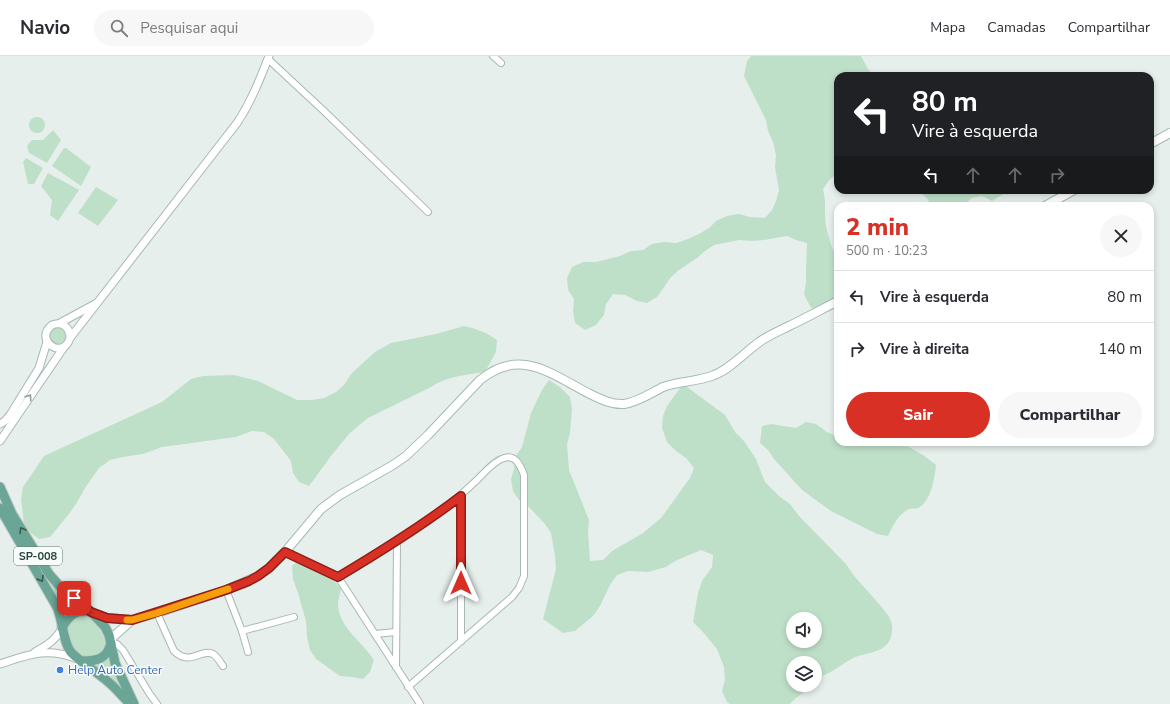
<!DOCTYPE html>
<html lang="pt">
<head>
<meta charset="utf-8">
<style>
  body { margin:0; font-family:"Nunito Sans",sans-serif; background:#f7f7f7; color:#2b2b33; height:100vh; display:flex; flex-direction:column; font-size:15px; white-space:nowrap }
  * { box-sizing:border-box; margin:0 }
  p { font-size:13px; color:#7c7c81 }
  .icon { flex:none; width:22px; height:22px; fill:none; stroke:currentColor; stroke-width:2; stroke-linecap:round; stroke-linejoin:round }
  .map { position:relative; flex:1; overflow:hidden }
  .side { position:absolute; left:834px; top:146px; width:320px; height:244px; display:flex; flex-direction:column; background:#fff; border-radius:12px; box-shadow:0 2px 6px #0003 }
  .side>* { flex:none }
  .guide { position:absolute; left:834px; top:16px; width:320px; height:122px; border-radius:12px; box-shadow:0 2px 6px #0003; background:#202124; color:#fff; overflow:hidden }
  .buttons { position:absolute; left:786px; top:556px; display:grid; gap:8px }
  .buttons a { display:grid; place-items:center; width:36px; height:36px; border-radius:50%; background:#fff; box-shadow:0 2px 6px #0003; font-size:20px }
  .pin { position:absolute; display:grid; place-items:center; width:34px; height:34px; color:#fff; margin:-17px; border-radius:8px; box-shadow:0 2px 6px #0006 }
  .me { position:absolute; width:44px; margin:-22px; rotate:0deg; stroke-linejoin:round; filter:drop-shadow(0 0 3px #0008) }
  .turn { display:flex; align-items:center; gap:14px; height:84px; padding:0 12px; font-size:18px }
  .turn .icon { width:52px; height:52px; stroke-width:2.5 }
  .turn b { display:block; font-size:28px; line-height:34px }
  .lanes { display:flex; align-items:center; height:38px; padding:0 12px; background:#0003; justify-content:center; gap:20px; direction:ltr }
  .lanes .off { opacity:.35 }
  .round { display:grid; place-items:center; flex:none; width:42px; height:42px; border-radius:21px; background:#f7f7f7 }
  .overview { display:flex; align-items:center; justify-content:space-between; height:68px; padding:0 12px }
  h1 { font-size:24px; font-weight:800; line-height:30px; color:#d93025 }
  .cta { display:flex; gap:8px; margin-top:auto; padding:8px 12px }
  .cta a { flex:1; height:46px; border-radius:24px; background:#d93025; color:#fff; font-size:16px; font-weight:800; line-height:46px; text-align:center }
  .cta a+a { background:#f7f7f7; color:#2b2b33 }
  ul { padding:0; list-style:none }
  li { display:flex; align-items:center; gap:12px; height:52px; padding:0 12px; border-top:1px solid #e1e1e2 }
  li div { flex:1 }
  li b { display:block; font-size:15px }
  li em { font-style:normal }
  header { display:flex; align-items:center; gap:24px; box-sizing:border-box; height:56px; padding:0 20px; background:#fff; border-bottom:1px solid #e1e1e2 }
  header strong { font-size:19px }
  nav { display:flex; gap:22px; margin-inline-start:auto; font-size:14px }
  .search { width:280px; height:36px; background:#f7f7f7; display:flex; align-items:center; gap:10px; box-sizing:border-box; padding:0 14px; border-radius:22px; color:#7c7c81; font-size:15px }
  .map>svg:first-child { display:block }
  .green { fill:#bfe0c8; fill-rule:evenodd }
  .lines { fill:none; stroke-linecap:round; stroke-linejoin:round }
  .minor-casing { stroke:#a8b8b2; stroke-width:8 }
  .tertiary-casing { stroke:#a8b8b2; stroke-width:9 }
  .secondary-casing { stroke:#a4bbb3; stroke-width:10 }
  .primary-casing { stroke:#c2cac8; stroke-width:11 }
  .minor { stroke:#fff; stroke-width:6 }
  .tertiary { stroke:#fff; stroke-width:7 }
  .secondary { stroke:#fff; stroke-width:8 }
  .primary { stroke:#6aa596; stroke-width:9 }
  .oneway { stroke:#92a09c }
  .oneway2 { stroke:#365b51 }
  .route-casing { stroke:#8d1f18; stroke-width:10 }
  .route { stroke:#d93025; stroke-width:7 }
  .slow { stroke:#f59e0b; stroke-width:7 }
  .shop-dot { fill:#3f7fe0; stroke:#f7fbf9; stroke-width:1.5 }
  .labels { text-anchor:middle; stroke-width:3; stroke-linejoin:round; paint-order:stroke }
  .shield { fill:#f7fbf9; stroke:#637a73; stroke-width:1 }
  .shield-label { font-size:11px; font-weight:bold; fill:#24423a }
  .shop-label { font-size:12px; fill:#366cbe; stroke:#f7fbf9; text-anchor:start }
</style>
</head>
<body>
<header>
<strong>Navio</strong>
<div class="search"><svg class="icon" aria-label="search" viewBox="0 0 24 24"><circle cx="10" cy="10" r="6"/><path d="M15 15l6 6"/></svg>Pesquisar aqui</div>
<nav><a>Mapa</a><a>Camadas</a><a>Compartilhar</a></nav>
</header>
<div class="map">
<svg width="1170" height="648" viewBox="0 0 1170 648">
  <rect width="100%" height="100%" fill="#e6efeb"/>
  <g class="green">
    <polygon points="751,0 861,0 868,13 875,20 838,20 838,117 830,123 823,133 825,144 825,159 826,170 831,189 838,206 838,246 817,258 810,250 804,238 806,227 806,214 807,187 796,184 787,180 764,184 751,185 739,184 714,189 705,195 697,202 679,214 671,221 657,241 647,247 637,245 625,239 613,238 606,248 604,259 596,269 585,274 575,267 573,255 574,243 568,234 567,222 572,211 583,206 596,206 620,200 631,195 643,194 652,188 664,186 676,187 688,183 699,178 709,172 716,165 727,160 739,158 750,161 765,162 772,154 776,145 779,134 775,111 776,99 773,86 768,75 766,64 744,20 747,5"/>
    <circle cx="37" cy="69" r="8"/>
    <polygon points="53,74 61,84 47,107 29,97 27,90 32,84 43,84"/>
    <polygon points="64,92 66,92 91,111 81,130 52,110"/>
    <polygon points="26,102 43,112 34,128 28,128 23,106"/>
    <polygon points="48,117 79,134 58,165 50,159 52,144 41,130"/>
    <polygon points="96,131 118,144 98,170 78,157"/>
    <polygon points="917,134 1010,134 992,145 982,140 971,142 965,150 932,150 926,141"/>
    <path d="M 464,270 C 478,273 485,276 497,284 L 496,296 L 485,316 C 466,319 447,320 431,331 L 368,362 L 357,371 L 349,378 L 331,400 L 309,430 L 299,426 L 293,417 L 291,405 L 274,383 L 264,376 L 252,375 L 236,381 L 162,391 L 143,398 L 123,401 L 110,404 L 99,412 L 85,432 L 76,448 L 69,458 L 50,481 L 39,483 L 24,472 L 23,459 L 21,444 L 23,431 L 44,400 L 162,346 L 191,323 L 203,320 L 234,319 L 258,325 L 297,344 L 312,344 L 324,342 L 336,336 L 344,329 L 352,317 L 375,296 L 391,287 L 436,278 Z"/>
    <circle cx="58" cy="280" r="8"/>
    <path d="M 549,324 L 560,331 L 570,341 L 572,353 L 570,377 L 567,388 L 569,414 L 589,464 L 588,476 L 590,505 L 603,504 L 612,495 L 643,477 L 661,462 L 690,422 L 694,412 L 686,402 L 676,395 L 667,386 L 662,372 L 663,360 L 667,350 L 683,328 L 725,359 L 735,376 L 744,385 L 756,403 L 765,426 L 780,441 L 790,448 L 799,460 L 846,508 C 857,526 874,540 887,558 C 891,563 893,569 892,575 C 890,598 869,595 853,602 C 846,606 840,610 834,614 C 828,618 821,620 815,624 L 815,607 L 793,607 L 793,629 L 810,629 C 804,637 796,641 790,648 L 730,648 L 727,646 L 722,635 L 725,624 L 724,611 L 717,593 L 702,575 L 693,566 L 698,537 L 702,525 L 712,511 L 713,499 L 701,494 L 675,505 L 666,511 L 648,516 L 628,515 L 617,519 L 610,529 L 600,550 L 593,560 L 575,575 L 563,577 L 543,563 L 556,513 L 555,500 L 551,477 L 545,468 L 529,451 L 519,444 L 513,435 L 511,423 L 514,413 L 515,401 L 522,391 L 531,357 L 542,334 ZM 793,563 L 815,563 L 815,585 L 793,585 Z"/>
    <path d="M 806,366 L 816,368 L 827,376 L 838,381 L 838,386 L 900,386 L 923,399 L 936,409 C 935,421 931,446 918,452 C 916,453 912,452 909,453 C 899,457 892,471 888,480 L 877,478 L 831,455 L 802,434 L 774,403 L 768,394 L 760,387 L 762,370 L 771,368 L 796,372 Z"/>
    <path d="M 300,503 L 320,512 L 334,525 L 341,533 C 340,538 338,544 338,549 C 340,573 362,585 374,604 L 370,616 L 363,623 L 352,621 L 340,620 L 316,603 L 310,594 L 307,581 L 306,565 L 298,537 L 293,523 L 292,510 Z"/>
    <polygon points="44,519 45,519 80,552 70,556 65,559 61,550"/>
    <path d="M 86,559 C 96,567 104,577 106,590 C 95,609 74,603 69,583 C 66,567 70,562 86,559 Z"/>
    <polygon points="108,600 126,639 93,608"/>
  </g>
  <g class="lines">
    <g class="minor-casing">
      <g id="minor">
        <polyline points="493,0 501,7"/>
        <polyline points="268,3 325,56 428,156"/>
        <path d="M 285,496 L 338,521 C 374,499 412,477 446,451 C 457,443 467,433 478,423 C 485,416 494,405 504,402 C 516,398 521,411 524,419 L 524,520 L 519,532 L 512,541 L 408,631"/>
        <polyline points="338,521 420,648"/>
        <polyline points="226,534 242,575 248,596"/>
        <path d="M 157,557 L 174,595 C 191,611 200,592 213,598 C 217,600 220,606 223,610"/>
        <polyline points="242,575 294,561"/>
        <polyline points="375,578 396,576"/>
        <polyline points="461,585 461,440"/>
        <polyline points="111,587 117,588 123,594 149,637 157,648"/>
        <polyline points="396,611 397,485"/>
      </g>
    </g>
    <g class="tertiary-casing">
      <g id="tertiary">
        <polyline points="60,267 95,248"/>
        <path d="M 70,282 C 70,271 62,265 52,269 C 33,284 63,305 70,282 L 237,67 C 251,46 260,23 269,0"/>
        <polyline points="0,368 5,365 10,359 39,312 47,286"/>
        <polyline points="0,385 64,291"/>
        <path d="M 35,596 C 46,590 56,584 62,572"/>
        <path d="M 0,608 C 28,599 46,591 75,602"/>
      </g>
    </g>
    <g class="secondary-casing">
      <g id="secondary">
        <polyline points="1150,88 1170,77"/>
        <polyline points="1045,150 1074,134"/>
        <path d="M 91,556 L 107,562 L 132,564 L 157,557 L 226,534 L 258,520 L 269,512 L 285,496 L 321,453 L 340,439 L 393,409 L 406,400 L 428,379 L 480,324 C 520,291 551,318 590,338 C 600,343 612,349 624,348 C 638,346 651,337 663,331 C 679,325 697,326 714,319 C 730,313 743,298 758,287 C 767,280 779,275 789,270 C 806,262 822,253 838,245"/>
        <polyline points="111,587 113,581 132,564"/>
      </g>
    </g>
    <g class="primary-casing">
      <g id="primary">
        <polyline points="0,431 12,458 49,518 63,534 91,556 105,571 109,579 115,607 134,648"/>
        <path d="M 0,452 L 57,551 C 63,564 62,582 70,595 C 76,603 97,616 106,624 C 115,631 122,640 130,648"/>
        <path d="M 62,572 C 69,559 76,553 91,556"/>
        <path d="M 83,605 C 97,605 107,603 111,587"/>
      </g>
    </g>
    <use href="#minor" class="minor"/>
    <use href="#tertiary" class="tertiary"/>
    <use href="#secondary" class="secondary"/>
    <use href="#primary" class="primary"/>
  </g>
  <defs><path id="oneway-chevron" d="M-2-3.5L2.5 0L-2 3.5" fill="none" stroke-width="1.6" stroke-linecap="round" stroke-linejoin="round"/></defs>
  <use class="oneway" href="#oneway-chevron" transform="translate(29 341) rotate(-56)"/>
  <g class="oneway2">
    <use href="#oneway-chevron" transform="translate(22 474) rotate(-120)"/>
    <use href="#oneway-chevron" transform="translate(41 523) rotate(59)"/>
  </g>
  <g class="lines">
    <g class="route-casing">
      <path id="route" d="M 74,542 L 91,556 L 107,562 L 132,564 L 226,534 L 249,525 L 258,520 L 269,512 L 285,496 L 338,521 C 380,496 422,470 461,440 L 461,527"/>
    </g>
    <use href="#route" class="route"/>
    <polyline class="slow" points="127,564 132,564 157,557 228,533"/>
  </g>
  <circle class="shop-dot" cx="60" cy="614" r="4"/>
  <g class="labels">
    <rect class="shield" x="14" y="491" width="48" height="18" rx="3"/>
    <g class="shield-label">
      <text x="38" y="504">SP-008</text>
    </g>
    <g class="shop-label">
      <text x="68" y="618">Help Auto Center</text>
    </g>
  </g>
</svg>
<div class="buttons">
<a><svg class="icon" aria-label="sound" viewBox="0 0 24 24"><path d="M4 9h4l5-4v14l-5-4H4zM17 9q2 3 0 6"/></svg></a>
<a><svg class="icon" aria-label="layers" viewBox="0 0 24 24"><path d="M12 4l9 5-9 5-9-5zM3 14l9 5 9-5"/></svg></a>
</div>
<div class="pin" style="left:74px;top:542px;background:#d93025"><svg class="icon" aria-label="arrive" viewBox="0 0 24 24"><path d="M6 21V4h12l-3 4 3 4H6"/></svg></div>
<svg class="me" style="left:461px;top:527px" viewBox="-20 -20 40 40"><path d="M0-17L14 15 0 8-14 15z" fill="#d93025" stroke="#fff" stroke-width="4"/></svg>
<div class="guide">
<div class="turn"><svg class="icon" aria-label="left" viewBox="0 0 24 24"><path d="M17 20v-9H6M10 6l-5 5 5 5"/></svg><div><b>80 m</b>Vire à esquerda</div></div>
<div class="lanes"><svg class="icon" aria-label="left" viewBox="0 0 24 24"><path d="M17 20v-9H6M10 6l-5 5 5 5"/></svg><svg class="icon off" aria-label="ahead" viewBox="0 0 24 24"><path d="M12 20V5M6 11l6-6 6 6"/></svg><svg class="icon off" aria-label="ahead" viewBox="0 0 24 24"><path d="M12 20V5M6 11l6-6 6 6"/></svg><svg class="icon off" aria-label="right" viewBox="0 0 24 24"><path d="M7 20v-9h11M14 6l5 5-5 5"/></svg></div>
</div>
<section class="side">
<div class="overview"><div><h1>2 min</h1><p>500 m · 10:23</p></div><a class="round"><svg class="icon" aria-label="close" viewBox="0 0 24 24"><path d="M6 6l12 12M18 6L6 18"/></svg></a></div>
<ul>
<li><svg class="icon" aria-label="left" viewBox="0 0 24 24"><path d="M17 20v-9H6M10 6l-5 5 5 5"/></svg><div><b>Vire à esquerda</b></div><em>80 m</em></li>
<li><svg class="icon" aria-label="right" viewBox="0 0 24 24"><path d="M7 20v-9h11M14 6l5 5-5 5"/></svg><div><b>Vire à direita</b></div><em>140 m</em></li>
</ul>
<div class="cta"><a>Sair</a><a>Compartilhar</a></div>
</section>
</div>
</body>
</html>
